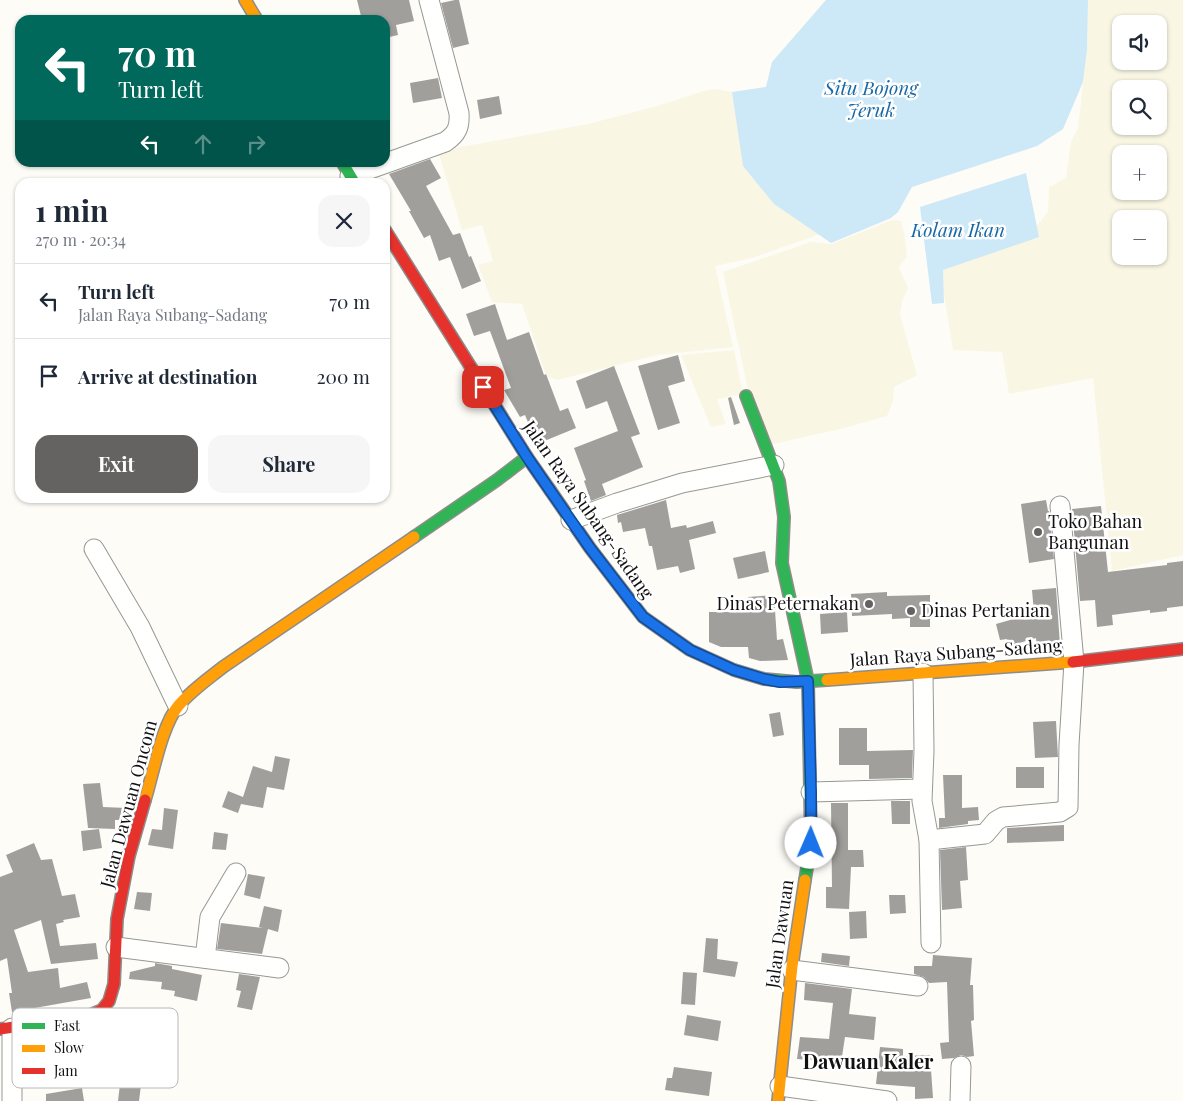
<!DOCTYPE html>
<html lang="en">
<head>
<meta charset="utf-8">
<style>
  body { margin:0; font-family:"Playfair Display",serif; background:#f6f6f7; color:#1f2937; height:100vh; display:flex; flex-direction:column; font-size:19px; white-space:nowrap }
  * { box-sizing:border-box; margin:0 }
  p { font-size:16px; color:#747a83 }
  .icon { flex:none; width:28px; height:28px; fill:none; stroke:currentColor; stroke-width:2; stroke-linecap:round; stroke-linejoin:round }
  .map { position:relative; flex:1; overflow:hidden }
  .drawer { position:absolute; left:15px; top:178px; width:375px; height:325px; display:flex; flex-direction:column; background:#fff; border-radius:15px; box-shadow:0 1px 4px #0004 }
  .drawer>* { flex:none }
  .banner { position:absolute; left:15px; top:15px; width:375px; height:152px; border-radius:15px; box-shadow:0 1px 4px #0004; background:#00695c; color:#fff; overflow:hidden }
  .fabs { position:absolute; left:1112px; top:15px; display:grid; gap:10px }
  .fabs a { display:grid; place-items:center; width:55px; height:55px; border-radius:10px; background:#fff; box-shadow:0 1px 4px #0004; font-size:25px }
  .pin { position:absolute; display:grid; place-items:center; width:42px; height:42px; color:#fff; margin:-21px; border-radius:10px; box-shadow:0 2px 8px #0006 }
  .me { position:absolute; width:55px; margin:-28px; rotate:1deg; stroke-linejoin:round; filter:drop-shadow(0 0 4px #0008) }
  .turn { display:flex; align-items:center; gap:18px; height:105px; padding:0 20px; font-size:22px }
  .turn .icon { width:65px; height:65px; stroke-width:2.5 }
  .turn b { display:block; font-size:35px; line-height:42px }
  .lanes { display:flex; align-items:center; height:48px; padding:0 20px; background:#0003; justify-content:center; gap:25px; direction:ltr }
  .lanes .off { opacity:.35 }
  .round { display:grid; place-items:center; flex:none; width:52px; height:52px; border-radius:15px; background:#f6f6f7 }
  .headline { display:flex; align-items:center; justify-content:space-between; height:85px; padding:0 20px }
  h1 { font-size:30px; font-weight:700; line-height:38px }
  .button { display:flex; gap:10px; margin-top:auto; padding:10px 20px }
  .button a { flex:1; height:58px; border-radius:15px; background:#646362; color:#fff; font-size:20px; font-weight:700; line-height:58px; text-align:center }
  .button a+a { background:#f6f6f7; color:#1f2937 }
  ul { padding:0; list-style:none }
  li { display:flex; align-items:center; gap:15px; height:75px; padding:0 20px; border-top:1px solid #e0e1e3 }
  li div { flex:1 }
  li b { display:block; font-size:19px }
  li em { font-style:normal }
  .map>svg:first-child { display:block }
  .farmland { fill:#f9f7e4; fill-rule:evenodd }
  .water { fill:#cde8f7 }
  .building { fill:#a19f9c }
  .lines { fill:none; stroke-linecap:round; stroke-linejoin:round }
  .street-casing { stroke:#979795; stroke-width:21 }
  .fast-casing { stroke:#8e8d8b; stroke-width:14 }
  .slow-casing { stroke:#8e8d8b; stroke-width:14 }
  .jam-casing { stroke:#8e8d8b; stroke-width:14 }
  .street { stroke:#fffffe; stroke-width:19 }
  .fast { stroke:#30b455; stroke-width:11 }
  .slow { stroke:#ff9f0a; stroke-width:11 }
  .jam { stroke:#e5322d; stroke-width:11 }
  .route-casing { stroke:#114b97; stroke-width:12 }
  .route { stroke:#1a73e8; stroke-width:9 }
  .poi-dot { fill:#646362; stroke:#fff; stroke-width:2 }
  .labels { text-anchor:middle; stroke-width:5; stroke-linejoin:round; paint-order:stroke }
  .street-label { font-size:18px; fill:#111; stroke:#fff }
  .poi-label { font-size:18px; fill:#111; stroke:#fff; text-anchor:start }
  .water-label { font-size:19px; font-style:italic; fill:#1768a6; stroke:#fff }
  .quarter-label { font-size:20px; font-weight:bold; fill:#111; stroke:#fff }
  .key { fill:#fff; stroke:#b8b8b8; stroke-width:1 }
  .key-label { font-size:14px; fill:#111 }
</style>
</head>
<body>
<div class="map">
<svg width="1183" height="1101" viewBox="0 0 1183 1101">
  <rect width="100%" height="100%" fill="#fdfcf7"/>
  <g class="farmland">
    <path d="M 1088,0 L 1183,0 L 1183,555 L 1112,571 L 1093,378 L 1009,394 L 1002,352 L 953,350 L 939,264 L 1030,234 L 1048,212 L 1049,187 L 1066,178 L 1071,142 L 1078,128 L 1087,50 ZM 1121,24 L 1159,24 L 1159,61 L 1121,61 ZM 1121,89 L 1159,89 L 1159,126 L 1121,126 ZM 1121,154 L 1159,154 L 1159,191 L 1121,191 ZM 1121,219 L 1159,219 L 1159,256 L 1121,256 Z"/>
    <polygon points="716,89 732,92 744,166 774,204 812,230 820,234 752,258 715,266 733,347 658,355 557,380 548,377 544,370 522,304 492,302 478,265 493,261 482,225 462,230 438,151 588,124 657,106 704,91"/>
    <polygon points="892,220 901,221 904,232 907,256 899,267 908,288 902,302 900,315 917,375 894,387 893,401 887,416 840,429 769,445 752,409 723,272 811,242 832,244"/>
    <polygon points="734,350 743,394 717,399 726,424 711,427 681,355"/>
  </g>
  <g class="water">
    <polygon points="826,0 1088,0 1087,50 1083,82 1063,129 1037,146 912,187 898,212 891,218 831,243 774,204 743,166 732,92 766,87 772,62"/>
    <polygon points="1026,173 1039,237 943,270 944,303 932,304 920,207"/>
  </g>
  <g class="building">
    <polygon points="357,0 409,0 414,21 396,25 398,35 385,38 385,20 362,20"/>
    <polygon points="455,0 459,0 469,44 453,48 441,3"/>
    <polygon points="438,78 442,98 413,103 410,83"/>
    <polygon points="499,96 502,114 480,119 477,100"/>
    <polygon points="430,159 441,178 426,186 453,235 460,233 469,257 471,256 481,281 462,289 450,257 439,261 430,235 424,238 409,211 411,211 389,174"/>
    <polygon points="495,304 507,340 529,332 544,375 546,374 560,411 568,408 576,428 537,444 525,415 520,417 504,390 511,388 490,331 474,336 466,314"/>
    <polygon points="678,355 685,381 668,386 680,423 658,430 638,366"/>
    <polygon points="614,366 640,434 631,437 643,467 602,484 606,495 591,501 584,481 586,480 574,448 618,431 607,401 586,409 576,381"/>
    <polygon points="731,397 740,423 734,425 728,398"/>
    <polygon points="666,500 671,528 686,525 687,528 713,521 716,533 689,540 695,569 680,573 678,566 657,570 652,546 649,546 645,528 623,532 621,522 618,523 617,515"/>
    <polygon points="1046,500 1048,511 1049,511 1054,559 1029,563 1021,504"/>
    <polygon points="1101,506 1108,572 1167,565 1167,563 1183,561 1183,606 1167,608 1167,611 1150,613 1150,610 1112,615 1113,625 1097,627 1095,600 1080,601 1072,509"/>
    <polygon points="765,551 769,572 738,579 733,558"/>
    <polygon points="1056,588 1060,645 1037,647 1036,638 1009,646 1007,639 1000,640 996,624 1034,613 1032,590"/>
    <polygon points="887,592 887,596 930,595 930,627 910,627 910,618 892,619 892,614 852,616 851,594"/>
    <polygon points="774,595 777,640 783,639 788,660 760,661 749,658 748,647 721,647 709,642 709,612 749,612 748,597"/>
    <polygon points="847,612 848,632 821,634 820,614"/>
    <polygon points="780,712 784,735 773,737 769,714"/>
    <polygon points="1056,721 1058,757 1035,758 1033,722"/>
    <polygon points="839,728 867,728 867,751 913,750 912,778 869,779 869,765 839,765"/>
    <polygon points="275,756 290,759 284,790 267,787 263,808 241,804 238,813 222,807 228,791 243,797 253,766 272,772"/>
    <rect x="1016" y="767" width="28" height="21"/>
    <polygon points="943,775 962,775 962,808 978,807 979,820 968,821 968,824 939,828 939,818 945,818"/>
    <polygon points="100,783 103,807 127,808 124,820 115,820 115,829 88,828 83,784"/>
    <polygon points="891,801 910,801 910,824 892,824"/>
    <polygon points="831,803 848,803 848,850 863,850 864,867 851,867 849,909 826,908 826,887 832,887"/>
    <polygon points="164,808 178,810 173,849 148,845 152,829 162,830"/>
    <polygon points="1064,825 1064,841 1007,843 1007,828"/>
    <polygon points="99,829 102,848 83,851 81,831"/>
    <polygon points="214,832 228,834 226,850 212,849"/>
    <polygon points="34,843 41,860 52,859 62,896 75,894 80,917 63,920 64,922 56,924 60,946 96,943 98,959 51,964 41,920 14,930 28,972 58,968 60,988 87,982 91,998 12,1012 9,993 12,993 7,958 0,961 0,877 13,872 6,855"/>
    <polygon points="966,847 968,880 960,881 962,908 942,910 940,850"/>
    <polygon points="248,874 265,877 260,899 244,895"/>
    <polygon points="137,892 152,893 150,911 134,909"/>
    <polygon points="889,895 905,895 906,913 890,914"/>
    <polygon points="264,906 282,910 278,932 268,929 262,954 217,949 221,923 263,928 259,927"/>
    <polygon points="866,911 867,938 850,939 849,912"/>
    <polygon points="706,938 718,939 717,959 738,962 735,977 703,972"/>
    <polygon points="822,953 850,956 849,966 821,962"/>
    <polygon points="933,955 972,958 970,985 973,985 974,1020 971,1021 974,1056 967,1057 961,1055 954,1058 942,1059 940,1043 949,1042 947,982 929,983 924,977 914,974 914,966 932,966"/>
    <polygon points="155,963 172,966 172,969 202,975 197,1001 174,996 175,991 161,989 162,982 129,979 130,972 155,966"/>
    <polygon points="683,972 697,973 695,1005 681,1004"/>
    <polygon points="239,974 260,977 252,1010 237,1007 241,991 236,990"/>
    <polygon points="805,983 852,989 849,1014 876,1017 874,1040 845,1037 841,1063 797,1059 800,1037 829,1039 833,1003 804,1000"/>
    <polygon points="687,1015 721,1021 718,1041 684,1035"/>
    <polygon points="880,1047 903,1049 903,1056 930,1055 933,1098 915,1099 915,1087 876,1084"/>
    <polygon points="122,1067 143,1069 139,1101 118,1101"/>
    <polygon points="674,1067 712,1072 709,1096 665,1090 667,1078 672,1078"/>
    <polygon points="82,1088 84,1101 46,1101 46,1094"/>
  </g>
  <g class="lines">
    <g class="street-casing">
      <g id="street">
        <path d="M 350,176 L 445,142 C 457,134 460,127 459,113 L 429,0"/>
        <polyline points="571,520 617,503 682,483 774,465"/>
        <polyline points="94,549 140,627 178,706"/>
        <polyline points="923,673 924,751 922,801 929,840 931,943"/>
        <polyline points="811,792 922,789"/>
        <polyline points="929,840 985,834 996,821 1003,817 1060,812 1068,807 1069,745 1074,662 1060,506"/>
        <polyline points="116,947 279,968"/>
        <polyline points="205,958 210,917 236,873"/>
        <polyline points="792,970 918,986"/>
        <polyline points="12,1028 12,1101"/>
        <polyline points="780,1086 887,1101"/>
        <polyline points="960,1101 961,1066"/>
      </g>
    </g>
    <g class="fast-casing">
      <g id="fast">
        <polyline points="342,162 354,182"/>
        <polyline points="746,396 779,481 784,517 782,563 808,681 811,843 805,880"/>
        <polyline points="550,490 590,548 643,617 690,650 734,670 764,679 797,682 827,680"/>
        <polyline points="414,537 497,480 527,457"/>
      </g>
    </g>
    <g class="slow-casing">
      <g id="slow">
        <polyline points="245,0 257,20"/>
        <polyline points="827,680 1073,662"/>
        <path d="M 145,800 C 153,774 162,724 179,705 C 192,690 208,679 223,667 L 414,537"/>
        <polyline points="778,1101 792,966 805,880"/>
      </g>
    </g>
    <g class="jam-casing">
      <g id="jam">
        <polyline points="385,230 527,457 550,490"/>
        <polyline points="1073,662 1183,649"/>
        <polyline points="0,1029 88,1016 102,1010 109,1001 114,984 117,919 129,856 145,800"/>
      </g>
    </g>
    <use href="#street" class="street"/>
    <use href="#fast" class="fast"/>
    <use href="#slow" class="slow"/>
    <use href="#jam" class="jam"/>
  </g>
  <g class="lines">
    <g class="route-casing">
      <polyline id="route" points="483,387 527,457 590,548 643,617 690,650 734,670 764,679 780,682 808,681 811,792 811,843"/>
    </g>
    <use href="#route" class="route"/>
  </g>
  <g class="poi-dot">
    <circle cx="1038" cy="532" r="5"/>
    <circle cx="869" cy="604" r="5"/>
    <circle cx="911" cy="611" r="5"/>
  </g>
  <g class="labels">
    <g class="street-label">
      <text transform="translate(588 510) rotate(55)" y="6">Jalan Raya Subang-Sadang</text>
      <text transform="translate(956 653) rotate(-4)" y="6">Jalan Raya Subang-Sadang</text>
      <text transform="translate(129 804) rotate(-75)" y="6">Jalan Dawuan Oncom</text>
      <text transform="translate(780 934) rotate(-82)" y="6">Jalan Dawuan</text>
    </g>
    <g class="poi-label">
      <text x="1048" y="528">Toko Bahan<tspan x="1048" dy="21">Bangunan</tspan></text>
      <text x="859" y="610" text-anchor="end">Dinas Peternakan</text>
      <text x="921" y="617">Dinas Pertanian</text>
    </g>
    <g class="water-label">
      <text x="871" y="95">Situ Bojong<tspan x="871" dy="22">Jeruk</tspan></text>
      <text x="958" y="237">Kolam Ikan</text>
    </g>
    <g class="quarter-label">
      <text x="868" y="1069">Dawuan Kaler</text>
    </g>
  </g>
  <rect x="12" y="1008" width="166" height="80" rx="8" class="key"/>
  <rect x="22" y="1023" width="23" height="6" fill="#30b455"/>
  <rect x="22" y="1045" width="23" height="7" fill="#ff9f0a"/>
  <rect x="22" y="1068" width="23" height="6" fill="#e5322d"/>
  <g class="key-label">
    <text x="54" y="1031">Fast</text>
    <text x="54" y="1053">Slow</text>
    <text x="54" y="1076">Jam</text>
  </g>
</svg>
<div class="fabs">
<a><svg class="icon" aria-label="sound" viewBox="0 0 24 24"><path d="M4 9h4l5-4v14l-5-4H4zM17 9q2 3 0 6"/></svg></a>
<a><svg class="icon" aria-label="search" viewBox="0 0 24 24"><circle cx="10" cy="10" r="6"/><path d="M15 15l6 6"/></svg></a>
<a>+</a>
<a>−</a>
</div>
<div class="pin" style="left:483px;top:387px;background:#d93025"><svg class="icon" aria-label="arrive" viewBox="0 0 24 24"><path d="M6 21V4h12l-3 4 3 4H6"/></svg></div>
<svg class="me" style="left:811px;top:843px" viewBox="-20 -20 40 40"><circle r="19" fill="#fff"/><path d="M0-13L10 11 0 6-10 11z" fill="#1a73e8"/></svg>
<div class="banner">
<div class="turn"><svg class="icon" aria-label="left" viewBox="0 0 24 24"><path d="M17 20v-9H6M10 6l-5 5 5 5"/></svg><div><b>70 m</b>Turn left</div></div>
<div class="lanes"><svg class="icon" aria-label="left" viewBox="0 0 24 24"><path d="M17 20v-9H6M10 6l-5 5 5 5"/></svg><svg class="icon off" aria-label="ahead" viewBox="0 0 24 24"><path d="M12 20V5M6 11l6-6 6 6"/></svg><svg class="icon off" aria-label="right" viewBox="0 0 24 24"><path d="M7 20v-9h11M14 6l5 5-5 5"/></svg></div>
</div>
<section class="drawer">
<div class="headline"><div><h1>1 min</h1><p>270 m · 20:34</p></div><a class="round"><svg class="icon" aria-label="close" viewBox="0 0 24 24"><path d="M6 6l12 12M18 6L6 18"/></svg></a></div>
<ul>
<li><svg class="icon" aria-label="left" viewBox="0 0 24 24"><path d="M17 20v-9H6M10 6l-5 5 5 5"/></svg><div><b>Turn left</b><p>Jalan Raya Subang-Sadang</p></div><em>70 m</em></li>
<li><svg class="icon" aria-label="arrive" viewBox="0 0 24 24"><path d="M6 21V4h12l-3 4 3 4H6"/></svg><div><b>Arrive at destination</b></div><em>200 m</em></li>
</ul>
<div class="button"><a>Exit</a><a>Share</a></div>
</section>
</div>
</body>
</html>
